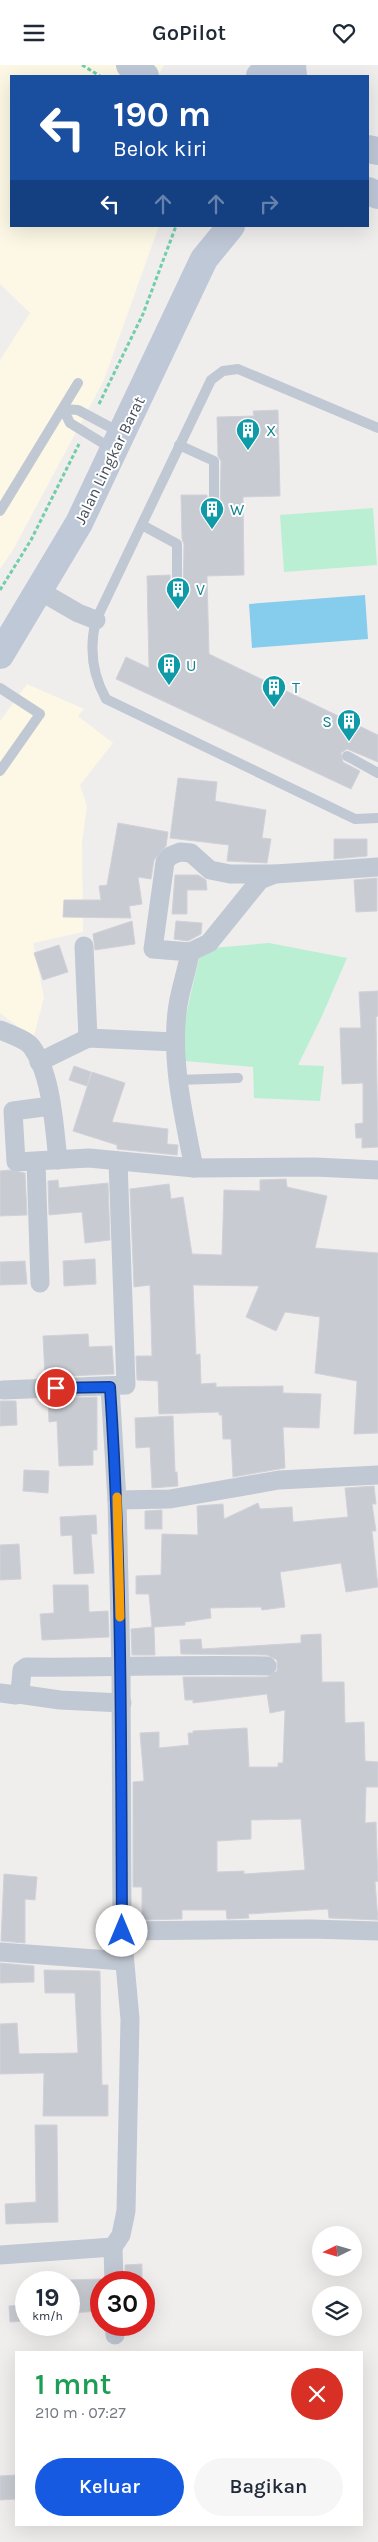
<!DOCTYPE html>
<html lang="id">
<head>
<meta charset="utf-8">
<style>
  body { margin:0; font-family:Karla,sans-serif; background:#f6f6f7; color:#1f2937; height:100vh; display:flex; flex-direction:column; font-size:19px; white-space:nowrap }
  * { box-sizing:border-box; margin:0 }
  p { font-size:16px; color:#747a83 }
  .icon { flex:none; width:28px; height:28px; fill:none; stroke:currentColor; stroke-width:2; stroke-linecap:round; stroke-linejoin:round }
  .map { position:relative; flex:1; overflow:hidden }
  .drawer { position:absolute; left:15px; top:2286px; width:348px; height:175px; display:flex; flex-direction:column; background:#fff; border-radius:0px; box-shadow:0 5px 20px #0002 }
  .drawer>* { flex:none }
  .guide { position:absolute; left:10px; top:10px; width:359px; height:152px; border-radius:0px; box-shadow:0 5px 20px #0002; background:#1a4fa0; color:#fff; overflow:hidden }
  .needle { width:32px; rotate:265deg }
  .buttons { position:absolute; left:312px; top:2161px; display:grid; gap:10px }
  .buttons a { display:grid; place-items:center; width:50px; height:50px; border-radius:50%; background:#fff; box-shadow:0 5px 20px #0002; font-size:25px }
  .speed { position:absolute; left:15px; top:2206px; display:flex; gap:10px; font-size:25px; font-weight:700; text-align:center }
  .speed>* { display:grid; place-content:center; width:65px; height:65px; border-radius:50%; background:#fff; box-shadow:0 5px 20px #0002; line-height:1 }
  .speed small { font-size:12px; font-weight:400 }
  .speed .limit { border:8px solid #d22; background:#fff; color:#111 }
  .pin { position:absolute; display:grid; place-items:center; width:42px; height:42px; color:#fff; margin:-21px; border:2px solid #fff; border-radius:50%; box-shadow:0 1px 5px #0007 }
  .me { position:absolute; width:55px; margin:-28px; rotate:0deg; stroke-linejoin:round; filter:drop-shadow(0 0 4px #0008) }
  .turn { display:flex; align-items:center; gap:18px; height:105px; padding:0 20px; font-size:22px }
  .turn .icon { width:65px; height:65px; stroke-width:2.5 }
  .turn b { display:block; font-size:35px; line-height:42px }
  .lanes { display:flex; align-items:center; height:48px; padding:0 20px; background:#0003; justify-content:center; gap:25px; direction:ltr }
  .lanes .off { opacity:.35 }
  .round { display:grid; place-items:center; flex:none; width:52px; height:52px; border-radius:26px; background:#f6f6f7 }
  .overview { display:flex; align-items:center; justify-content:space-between; height:85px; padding:0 20px }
  h1 { font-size:30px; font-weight:600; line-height:38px; color:#1e9e55 }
  .button { display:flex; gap:10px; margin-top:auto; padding:10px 20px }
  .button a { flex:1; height:58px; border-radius:30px; background:#155ae1; color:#fff; font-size:20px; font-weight:600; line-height:58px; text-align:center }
  .button a+a { background:#f6f6f7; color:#1f2937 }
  header { display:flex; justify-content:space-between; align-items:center; height:65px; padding:0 20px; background:#fff; font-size:22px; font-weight:600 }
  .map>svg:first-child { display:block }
  .commercial { fill:#fcf8e5 }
  .green { fill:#baefd4 }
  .water { fill:#86cded }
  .building { fill:#c9cbd3; stroke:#d1d2d9; fill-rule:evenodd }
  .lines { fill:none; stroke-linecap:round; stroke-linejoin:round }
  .path { stroke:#71cea9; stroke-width:3; stroke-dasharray:4 2.5; stroke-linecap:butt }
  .lane { stroke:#c0c8d3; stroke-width:10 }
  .street { stroke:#c0c8d3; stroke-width:19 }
  .secondary { stroke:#bfc8d7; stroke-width:28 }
  .route-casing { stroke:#0e3a92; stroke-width:12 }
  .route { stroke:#155ae1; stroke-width:9 }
  .slow { stroke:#f59e0b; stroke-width:9 }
  .labels { text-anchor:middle; stroke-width:4; stroke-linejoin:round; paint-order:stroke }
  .culture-label { font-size:16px; fill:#0d838f; stroke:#fff; text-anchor:start }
  .street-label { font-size:16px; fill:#454e5b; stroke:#fff }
</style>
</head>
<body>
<header><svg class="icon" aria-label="menu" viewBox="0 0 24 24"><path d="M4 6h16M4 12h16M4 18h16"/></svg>GoPilot<svg class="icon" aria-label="heart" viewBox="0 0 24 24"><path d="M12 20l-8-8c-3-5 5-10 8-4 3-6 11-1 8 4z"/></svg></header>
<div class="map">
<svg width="378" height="2477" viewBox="0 0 378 2477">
  <rect width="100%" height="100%" fill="#f0eded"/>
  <g class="commercial">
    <polygon points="0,0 164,0 158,11 11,11 11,161 159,161 104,315 13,485 0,504 0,295 30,248 0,219"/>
    <polygon points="27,619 84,644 78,651 113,678 80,720 87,741 82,777 83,867 33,878 44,933 33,974 0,948 0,656"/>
  </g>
  <g class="green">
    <polygon points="373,443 377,500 284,507 280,450"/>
    <polygon points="269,878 347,893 322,951 298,1000 324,1001 320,1036 254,1033 253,1002 185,996 184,959 201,884"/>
  </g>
  <polygon class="water" points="365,530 368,574 252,583 249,539"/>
  <g class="building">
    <polygon points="278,345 280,431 243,432 244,510 207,511 209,589 378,670 378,697 347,684 341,688 343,697 360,706 351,724 116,614 126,592 149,603 147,511 170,510 171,528 177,531 183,527 184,479 182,474 181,430 207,430 208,450 214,453 220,449 221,396 218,391 217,352 254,351 253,346"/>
    <polygon points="178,713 217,717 215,736 266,745 262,773 271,774 267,798 227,796 229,780 170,773"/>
    <polygon points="118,758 168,767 166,781 154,795 151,814 138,812 142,839 129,841 131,853 63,852 64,835 101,835 99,821 107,820"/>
    <polygon points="334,774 367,774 367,791 334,794"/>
    <polygon points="175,810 198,810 206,815 207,825 187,825 187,849 172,849"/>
    <polygon points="377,813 377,846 356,847 354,815"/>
    <polygon points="132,856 135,879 95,885 93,869"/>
    <polygon points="176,856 202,858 201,869 188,876 174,874"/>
    <polygon points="59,880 68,907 43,915 34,888"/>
    <polygon points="378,926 378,951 376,952 378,1082 362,1083 362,1073 356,1073 355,1059 363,1058 363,1018 342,1019 340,963 361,963 359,927"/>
    <polygon points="74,1001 91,1007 87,1021 69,1015"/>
    <polygon points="92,1007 125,1018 112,1057 168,1064 167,1079 178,1080 177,1090 117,1084 117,1080 73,1066"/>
    <polygon points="9,1105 25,1108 27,1150 0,1151 0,1106"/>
    <polygon points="286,1114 287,1122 327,1131 315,1183 378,1188 378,1368 354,1369 357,1316 315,1308 320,1252 285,1247 276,1266 246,1252 259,1221 193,1220 196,1290 200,1289 201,1319 216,1318 216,1322 283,1321 283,1328 321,1329 319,1363 283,1362 285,1403 233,1412 231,1374 223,1374 222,1350 219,1350 219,1347 159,1349 158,1316 137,1315 136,1291 152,1291 150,1220 134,1222 130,1124 169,1119 171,1134 183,1132 192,1189 222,1190 224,1125 260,1126 260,1115"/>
    <polygon points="58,1115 59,1123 108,1118 110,1175 85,1178 82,1147 49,1150 48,1116"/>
    <polygon points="95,1194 96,1219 64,1221 63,1196"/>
    <polygon points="25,1196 27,1219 0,1220 0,1197"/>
    <polygon points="88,1269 89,1282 112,1281 114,1309 45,1312 43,1271"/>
    <polygon points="97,1332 97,1385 93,1385 93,1400 59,1401 57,1356 49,1357 48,1334"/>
    <polygon points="0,1336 16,1336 17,1360 0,1361"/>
    <polygon points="173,1351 175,1407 177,1407 178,1421 152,1423 150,1382 136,1383 135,1353"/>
    <polygon points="24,1405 49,1406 48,1428 23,1426"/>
    <polygon points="374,1421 376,1439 372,1439 376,1466 372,1466 378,1522 346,1527 341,1498 280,1507 285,1542 262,1545 261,1542 210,1543 211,1553 185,1557 185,1560 154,1562 155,1590 132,1590 131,1564 152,1562 149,1529 136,1529 136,1511 161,1510 162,1469 198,1470 197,1441 223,1439 224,1454 258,1438 260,1444 292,1442 293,1457 348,1452 345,1423"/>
    <polygon points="162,1445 162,1464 145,1464 145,1446"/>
    <polygon points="96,1450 97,1469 91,1469 94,1508 74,1509 72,1470 61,1471 60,1452"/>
    <polygon points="19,1479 21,1514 0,1515 0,1480"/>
    <polygon points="53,1520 88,1520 89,1547 108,1546 109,1572 42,1575 40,1549 54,1548"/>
    <path d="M 321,1569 L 322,1617 L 344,1617 L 345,1658 L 364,1657 L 365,1696 L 378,1697 L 378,1722 L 366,1722 L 365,1758 L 376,1757 L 378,1816 L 375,1817 L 378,1855 L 329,1853 L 328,1844 L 248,1849 L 249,1853 L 227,1854 L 226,1845 L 182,1845 L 182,1854 L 142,1855 L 142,1822 L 133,1822 L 133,1717 L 144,1716 L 140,1668 L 159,1667 L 159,1683 L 189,1680 L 188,1668 L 193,1668 L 193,1666 L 247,1663 L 249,1702 L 278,1702 L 278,1698 L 283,1698 L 285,1645 L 270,1648 L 267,1629 L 193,1638 L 193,1635 L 185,1635 L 183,1612 L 267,1612 L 277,1606 L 277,1595 L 267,1590 L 181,1589 L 180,1575 L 201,1574 L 202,1584 L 301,1578 L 301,1570 ZM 301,1754 L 305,1805 L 244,1809 L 244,1806 L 217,1807 L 217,1776 L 251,1774 L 251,1755 Z"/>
    <polygon points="4,1809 37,1812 35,1835 25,1834 25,1878 1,1876"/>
    <polygon points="0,1898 34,1901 34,1917 0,1918"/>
    <polygon points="44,1905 100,1906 102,2020 108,2020 108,2051 43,2051 44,2008 0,2009 0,1959 17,1958 19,1989 78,1988 75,1928 45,1928"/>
    <polygon points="35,2060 57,2060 58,2157 6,2159 5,2139 36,2137"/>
    <polygon points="142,2199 142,2218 125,2218 125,2200"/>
    <polygon points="101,2214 101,2246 69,2248 69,2215"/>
    <polygon points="26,2240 26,2256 10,2257 9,2241"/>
    <polygon points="16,2410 16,2434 0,2435 0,2411"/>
  </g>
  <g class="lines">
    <g class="path">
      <polyline points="82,0 100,11"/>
      <polyline points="99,339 143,249 176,161"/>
      <polyline points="0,525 31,475 79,379"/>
    </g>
    <g class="lane">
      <polyline points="63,344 70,358 114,385"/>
      <polyline points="63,344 78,345 121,368"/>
      <path d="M 378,363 L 238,304 L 223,306 L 211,315 L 96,555 C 89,583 92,609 106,634 L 355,754 L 378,753"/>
      <polyline points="179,380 214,396 214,446"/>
      <polyline points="0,446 78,318"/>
      <polyline points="142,460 177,479 177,524"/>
      <polyline points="0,623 40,649 0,706"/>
      <polyline points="347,691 378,708"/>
      <polyline points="178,1015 238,1013"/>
    </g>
    <g class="street">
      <polyline points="40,526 78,548 96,555"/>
      <polyline points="84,881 88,973"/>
      <polyline points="190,887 209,878 260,815 275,809"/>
      <path d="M 0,965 C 9,969 25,974 31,981 C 52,1009 54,1061 58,1095"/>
      <polyline points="39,997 88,973 175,977"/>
      <polyline points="51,1041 13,1046 16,1097 89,1093 194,1103 315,1102 378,1105"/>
      <polyline points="36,1097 40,1218"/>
      <path d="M 194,1103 C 184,1052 171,999 177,947 C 179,927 187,907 190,887 L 153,884 L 165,797 L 170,791 L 180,787 L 191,788 L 210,805 L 230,809 L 276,809 L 378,802"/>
      <polyline points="3,1325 126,1320 118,1096"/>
      <polyline points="117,1435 170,1434 279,1415 378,1410"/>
      <path d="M 0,1628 L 16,1630 L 20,1627 L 22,1605 L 26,1602 C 106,1603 186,1599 267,1601"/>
      <polyline points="18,1629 60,1635 122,1638"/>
      <polyline points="122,1866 311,1864 378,1866"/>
      <polyline points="0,1887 123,1896"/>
      <polyline points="113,2182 114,2218"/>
      <polyline points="0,2190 113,2182 121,2170 126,2146 130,1954 122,1866 121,1603 117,1435 110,1322"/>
      <polyline points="115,2260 115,2270"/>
    </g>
    <g class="secondary">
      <polyline points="130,0 145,11"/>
      <polyline points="292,0 293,11"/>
      <polyline points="260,11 271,0"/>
      <polyline points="368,84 378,86"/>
      <polyline points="368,126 378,130"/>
      <polyline points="0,590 79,458 204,194 231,161"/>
    </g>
  </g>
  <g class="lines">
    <g class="route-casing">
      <path id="route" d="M 56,1323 L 110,1322 C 122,1503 121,1684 122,1866"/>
    </g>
    <use href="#route" class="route"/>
    <polyline class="slow" points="117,1432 120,1552"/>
  </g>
  <defs>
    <g id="building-pin" transform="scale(1.25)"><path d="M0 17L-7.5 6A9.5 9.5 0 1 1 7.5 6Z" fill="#0f9aa8" stroke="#fff"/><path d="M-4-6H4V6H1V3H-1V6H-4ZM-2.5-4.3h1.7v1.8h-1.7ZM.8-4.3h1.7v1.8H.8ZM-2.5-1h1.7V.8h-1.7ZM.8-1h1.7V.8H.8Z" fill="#fff"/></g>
  </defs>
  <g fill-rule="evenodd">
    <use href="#building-pin" x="248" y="365"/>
    <use href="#building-pin" x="212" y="444"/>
    <use href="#building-pin" x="178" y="524"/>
    <use href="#building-pin" x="169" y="600"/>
    <use href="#building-pin" x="274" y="622"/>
    <use href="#building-pin" x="349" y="656"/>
  </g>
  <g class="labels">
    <g class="culture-label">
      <text x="266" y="371">X</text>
      <text x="230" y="450">W</text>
      <text x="196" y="530">V</text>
      <text x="186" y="606">U</text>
      <text x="292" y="628">T</text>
      <text x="332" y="662" text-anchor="end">S</text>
    </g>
    <g class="street-label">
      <text transform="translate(109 395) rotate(-64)" y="6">Jalan Lingkar Barat</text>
    </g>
  </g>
</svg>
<div class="buttons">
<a><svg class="needle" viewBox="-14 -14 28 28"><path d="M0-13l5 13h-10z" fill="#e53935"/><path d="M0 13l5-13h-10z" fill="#747a83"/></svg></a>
<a><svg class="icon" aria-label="layers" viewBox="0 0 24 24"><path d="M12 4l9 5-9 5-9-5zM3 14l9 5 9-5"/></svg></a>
</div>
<div class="speed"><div>19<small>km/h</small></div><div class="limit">30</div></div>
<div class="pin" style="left:56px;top:1323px;background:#d93025"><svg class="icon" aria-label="arrive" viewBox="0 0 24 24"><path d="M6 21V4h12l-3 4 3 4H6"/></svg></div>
<svg class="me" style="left:122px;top:1866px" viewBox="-20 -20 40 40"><circle r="19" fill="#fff"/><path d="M0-13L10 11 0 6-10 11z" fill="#155ae1"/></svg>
<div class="guide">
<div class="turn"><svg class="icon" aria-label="left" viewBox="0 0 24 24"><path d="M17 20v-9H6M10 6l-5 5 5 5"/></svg><div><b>190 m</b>Belok kiri</div></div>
<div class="lanes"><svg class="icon" aria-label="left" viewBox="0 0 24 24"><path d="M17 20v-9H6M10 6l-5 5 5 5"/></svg><svg class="icon off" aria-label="ahead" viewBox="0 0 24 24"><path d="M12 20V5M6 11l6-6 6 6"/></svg><svg class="icon off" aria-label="ahead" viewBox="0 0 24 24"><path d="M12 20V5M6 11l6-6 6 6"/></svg><svg class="icon off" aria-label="right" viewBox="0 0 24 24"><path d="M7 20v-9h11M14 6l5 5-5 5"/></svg></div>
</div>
<section class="drawer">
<div class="overview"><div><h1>1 mnt</h1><p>210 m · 07:27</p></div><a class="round" style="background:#d93025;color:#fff"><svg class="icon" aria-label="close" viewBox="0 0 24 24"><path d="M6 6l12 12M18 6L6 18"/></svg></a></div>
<div class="button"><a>Keluar</a><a>Bagikan</a></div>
</section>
</div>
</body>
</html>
